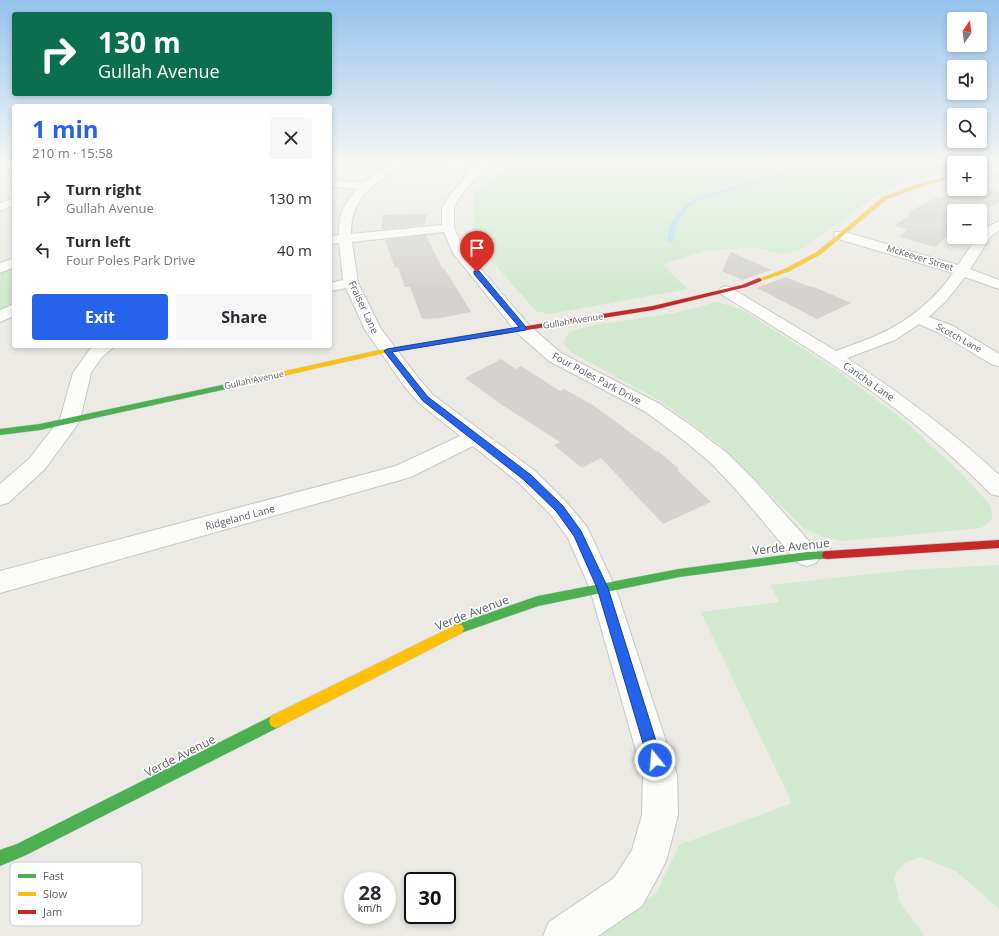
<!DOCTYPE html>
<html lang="en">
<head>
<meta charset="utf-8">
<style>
  body { margin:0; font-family:"Open Sans",sans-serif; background:#f7f7f7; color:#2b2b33; height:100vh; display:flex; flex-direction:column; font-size:15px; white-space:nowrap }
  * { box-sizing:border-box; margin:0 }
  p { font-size:13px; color:#7c7c81 }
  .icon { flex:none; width:22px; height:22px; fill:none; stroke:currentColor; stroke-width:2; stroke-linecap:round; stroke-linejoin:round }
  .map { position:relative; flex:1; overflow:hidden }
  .panel { position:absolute; left:12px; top:104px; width:320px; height:244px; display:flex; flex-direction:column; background:#fff; border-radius:4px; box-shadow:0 2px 6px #0003 }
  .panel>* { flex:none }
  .guide { position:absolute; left:12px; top:12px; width:320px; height:84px; border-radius:4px; box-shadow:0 2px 6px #0003; background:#0b6e4f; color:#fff; overflow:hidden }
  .needle { width:26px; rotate:14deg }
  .tools { position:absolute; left:947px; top:12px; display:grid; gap:8px }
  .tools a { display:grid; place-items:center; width:40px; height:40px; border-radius:4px; background:#fff; box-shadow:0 2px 6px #0003; font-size:20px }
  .speed { position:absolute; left:344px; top:872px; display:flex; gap:8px; font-size:20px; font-weight:700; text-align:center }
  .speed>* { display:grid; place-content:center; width:52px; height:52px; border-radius:50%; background:#fff; box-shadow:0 2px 6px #0003; line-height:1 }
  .speed small { font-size:10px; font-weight:400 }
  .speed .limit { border:2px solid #111; border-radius:6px; background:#fff; color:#111 }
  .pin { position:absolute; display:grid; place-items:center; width:34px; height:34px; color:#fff; margin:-41px -17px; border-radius:50% 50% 50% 0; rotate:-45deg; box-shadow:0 0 4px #0007 }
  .pin .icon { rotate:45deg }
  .me { position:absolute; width:44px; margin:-22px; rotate:343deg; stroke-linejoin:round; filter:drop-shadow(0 0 3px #0008) }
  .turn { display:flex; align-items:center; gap:14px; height:84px; padding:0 20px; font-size:18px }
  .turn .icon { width:52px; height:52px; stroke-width:2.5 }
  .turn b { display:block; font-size:28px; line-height:34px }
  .round { display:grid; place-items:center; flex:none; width:42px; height:42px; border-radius:4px; background:#f7f7f7 }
  .overview { display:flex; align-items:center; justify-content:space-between; height:68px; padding:0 20px }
  h1 { font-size:24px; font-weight:700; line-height:30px; color:#2563eb }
  .primary-button { display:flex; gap:8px; margin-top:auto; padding:8px 20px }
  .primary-button a { flex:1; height:46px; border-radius:4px; background:#2563eb; color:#fff; font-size:16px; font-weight:700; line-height:46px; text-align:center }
  .primary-button a+a { background:#f7f7f7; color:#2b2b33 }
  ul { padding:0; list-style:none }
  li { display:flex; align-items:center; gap:12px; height:52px; padding:0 20px }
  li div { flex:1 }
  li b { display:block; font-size:15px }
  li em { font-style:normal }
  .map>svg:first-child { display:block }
  .green { fill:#d1e9cf }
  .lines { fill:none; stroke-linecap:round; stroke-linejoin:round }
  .stream { fill:#b6d9f7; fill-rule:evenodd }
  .building { fill:#d4d3cf }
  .street-casing { stroke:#c7c8c7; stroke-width:2 }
  .fast-casing { stroke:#c8c9c8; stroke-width:1 }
  .slow-casing { stroke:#c8c9c8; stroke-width:1 }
  .jam-casing { stroke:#c8c9c8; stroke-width:1 }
  .street { fill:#fcfcfb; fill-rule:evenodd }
  .fast { fill:#4caf50; fill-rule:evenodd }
  .slow { fill:#ffc107; fill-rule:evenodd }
  .jam { fill:#c62828; fill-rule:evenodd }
  .route { fill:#2563eb; stroke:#184099 }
  .labels { text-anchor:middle; stroke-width:3; stroke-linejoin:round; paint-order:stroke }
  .far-street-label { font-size:9px; fill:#5a5e64; stroke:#fff }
  .street-label { font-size:10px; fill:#5a5e64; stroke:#fff }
  .near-street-label { font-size:12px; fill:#5a5e64; stroke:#fff }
  .key { fill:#fff; stroke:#cecfd0; stroke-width:1 }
  .key-label { font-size:11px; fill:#5a5e64 }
</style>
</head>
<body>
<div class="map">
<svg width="999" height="936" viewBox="0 0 999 936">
  <rect width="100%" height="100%" fill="#ebeae4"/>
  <g class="green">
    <polygon points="518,162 999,162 999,166 980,168 980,163 954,163 954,172 923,177 893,187 875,196 802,249 783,254 754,247 705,251 662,265 688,289 550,314 536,311 475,242 474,192 509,166"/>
    <polygon points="14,266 14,302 0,310 0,273"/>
    <polygon points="717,302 741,309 832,367 900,417 961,473 991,506 992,520 981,528 843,541 823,537 805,529 718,443 662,402 571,352 563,342 569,332 595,325 675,313"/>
    <polygon points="999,565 999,909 956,871 921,857 904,863 894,877 899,901 924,936 596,936 656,894 679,845 792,803 701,612 779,602 770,585 908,570"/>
  </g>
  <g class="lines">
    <polygon class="stream" points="815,162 821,162 774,179 701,199 688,208 677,223 673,241 670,243 667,241 671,223 684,206 697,197 770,177"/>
  </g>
  <g class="building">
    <polygon points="980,187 999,192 999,202 980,211 954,211 954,232 935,247 899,237 907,229 894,226 911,214 907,213 933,199 967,189 980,189"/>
    <polygon points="427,214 424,225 382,229 382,215"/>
    <polygon points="426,235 442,268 444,268 471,312 440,318 422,319 410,287 405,287 398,267 395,268 385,240"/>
    <polygon points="731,252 771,270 742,280 722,271"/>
    <polygon points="786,277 805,285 814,287 851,303 817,319 757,288"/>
    <polygon points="501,359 516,369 521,366 560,391 564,389 593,405 657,452 658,451 679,469 677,470 711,502 663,524 601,458 582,468 554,445 560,442 502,405 465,378"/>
  </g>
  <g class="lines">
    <g class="street-casing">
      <g id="street">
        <polygon points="14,162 14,168 0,172 0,166"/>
        <path d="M 393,162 L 405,162 C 401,168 393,171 387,175 C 364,192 351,204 351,234 L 442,225 L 442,208 L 450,195 L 470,172 L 434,165 L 429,162 L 450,162 L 476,167 L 485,162 L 498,162 L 481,172 L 459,198 L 454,208 L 454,228 L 464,249 L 529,325 L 561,353 L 660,404 L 700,432 L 728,454 L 756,482 L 816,549 L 820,556 L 816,563 L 807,566 L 798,563 L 740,494 L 712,464 L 686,442 L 646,412 L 549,361 L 517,333 L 453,253 L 444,232 L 352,242 L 358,283 L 381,329 L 419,379 L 433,395 L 535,471 L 567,503 L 587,527 L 616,589 L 677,775 L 678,815 L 667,858 L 661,871 L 642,906 L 598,936 L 543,936 L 549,922 L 614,878 L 632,850 L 642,815 L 643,775 L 590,589 L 568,538 L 551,515 L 519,483 L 473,446 L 411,477 L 0,593 L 0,571 L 396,466 L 460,436 L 419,403 L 405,387 L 365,330 L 346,288 L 330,291 L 330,283 L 343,280 L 339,243 L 330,244 L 330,236 L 339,235 C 339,212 343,206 357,189 L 330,186 L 330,180 L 363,183 Z"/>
        <polygon points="999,166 999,172 980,175 980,169"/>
        <polygon points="14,198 14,205 0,211 0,203"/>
        <path d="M 999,221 L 999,230 L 991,236 L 970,269 L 999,280 L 999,289 L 965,277 L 947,300 L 929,317 L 953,326 L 999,354 L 999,366 L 993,365 L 941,334 L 919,324 L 895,340 L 847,358 C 901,394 952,431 999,475 L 999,496 L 991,494 C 961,464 929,435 896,409 C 840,367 780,330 721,294 L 718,291 L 721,288 L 726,286 L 731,288 L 836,351 C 851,345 867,340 882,333 C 910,320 936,298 953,273 L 835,238 L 834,235 L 835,232 L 845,232 L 958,265 L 977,237 L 980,237 L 981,230 Z"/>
        <polygon points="14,258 14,267 0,273 0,263"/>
        <polygon points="14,304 14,316 0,322 0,310"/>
        <polygon points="95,346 115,346 102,357 91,373 80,420 77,425 45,469 8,503 0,505 0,484 29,459 60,419 73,373 90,349"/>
      </g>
    </g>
    <g class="fast-casing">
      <g id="fast">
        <polygon points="255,378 258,378 258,382 40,430 0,435 0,429 40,424"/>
        <polygon points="827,551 831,552 832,555 831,558 807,560 679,577 538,606 458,634 454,633 452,629 454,625 538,596 679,569 807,552"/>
        <polygon points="276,714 281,716 283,721 281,726 26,855 0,866 0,850 17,844"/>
      </g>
    </g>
    <g class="slow-casing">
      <g id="slow">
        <polygon points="954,175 954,177 920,187 887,199 821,254 789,271 761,281 756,280 785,269 817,252 883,197 916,185"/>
        <polygon points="489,332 491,333 491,335 380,354 255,382 251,380 255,378 380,350"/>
        <polygon points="458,624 462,625 464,629 462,633 281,726 276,728 271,726 269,721 271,716"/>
      </g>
    </g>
    <g class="jam-casing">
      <g id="jam">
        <polygon points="759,278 761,279 761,281 746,287 653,310 489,336 486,334 489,332 653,306 742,285"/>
        <polygon points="999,540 999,548 827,559 823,558 822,555 823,552 827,551"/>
      </g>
    </g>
    <use href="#street" class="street"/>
    <use href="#fast" class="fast"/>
    <use href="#slow" class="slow"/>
    <use href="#jam" class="jam"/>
  </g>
  <linearGradient id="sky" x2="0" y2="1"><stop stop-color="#94c3ee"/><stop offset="0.55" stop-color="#f6f6f3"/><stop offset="1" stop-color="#f6f6f3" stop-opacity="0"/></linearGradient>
  <rect width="999" height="293" fill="url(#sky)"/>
  <polygon class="route" points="474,271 479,271 526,327 526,330 392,352 428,397 531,475 563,506 581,531 608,588 662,760 660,765 655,767 650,765 648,760 597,588 574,536 556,511 524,480 423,401 384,351 387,349 519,327 474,274"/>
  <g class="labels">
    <g class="far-street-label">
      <text transform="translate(920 258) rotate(17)" y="3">McKeever Street</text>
      <text transform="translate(573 321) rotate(-9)" y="3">Gullah Avenue</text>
      <text transform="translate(959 338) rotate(29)" y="3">Scotch Lane</text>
      <text transform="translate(254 380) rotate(-12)" y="3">Gullah Avenue</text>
    </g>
    <g class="street-label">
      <text transform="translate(364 307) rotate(65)" y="4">Fraiser Lane</text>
      <text transform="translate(597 378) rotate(28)" y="4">Four Poles Park Drive</text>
      <text transform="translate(869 381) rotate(35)" y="4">Cancha Lane</text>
      <text transform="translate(240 517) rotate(-15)" y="4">Ridgeland Lane</text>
    </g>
    <g class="near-street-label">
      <text transform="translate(791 547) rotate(-6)" y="4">Verde Avenue</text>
      <text transform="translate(472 613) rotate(-21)" y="4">Verde Avenue</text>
      <text transform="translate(180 756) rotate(-27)" y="4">Verde Avenue</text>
    </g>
  </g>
  <rect x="10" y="862" width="132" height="64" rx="6" class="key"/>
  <rect x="18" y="874" width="18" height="4" fill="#4caf50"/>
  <rect x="18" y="892" width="18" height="4" fill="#ffc107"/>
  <rect x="18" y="910" width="18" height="4" fill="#c62828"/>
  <g class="key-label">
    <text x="43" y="880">Fast</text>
    <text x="43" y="898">Slow</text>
    <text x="43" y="916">Jam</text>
  </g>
</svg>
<div class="tools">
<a><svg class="needle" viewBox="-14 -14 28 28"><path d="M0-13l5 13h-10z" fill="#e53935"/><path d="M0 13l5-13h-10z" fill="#7c7c81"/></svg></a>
<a><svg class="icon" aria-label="sound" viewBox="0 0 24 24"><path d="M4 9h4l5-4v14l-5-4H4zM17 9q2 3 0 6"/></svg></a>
<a><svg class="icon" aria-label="search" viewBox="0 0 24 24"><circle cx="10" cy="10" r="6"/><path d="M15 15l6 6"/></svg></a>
<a>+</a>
<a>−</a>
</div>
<div class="speed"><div>28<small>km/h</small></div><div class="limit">30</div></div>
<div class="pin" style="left:477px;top:272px;background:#d93025"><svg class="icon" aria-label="arrive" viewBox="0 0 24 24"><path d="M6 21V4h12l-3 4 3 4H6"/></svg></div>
<svg class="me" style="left:655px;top:760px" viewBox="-20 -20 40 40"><circle r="17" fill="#2563eb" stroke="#fff" stroke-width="3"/><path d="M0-11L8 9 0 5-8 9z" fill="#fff"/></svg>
<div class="guide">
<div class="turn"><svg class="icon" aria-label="right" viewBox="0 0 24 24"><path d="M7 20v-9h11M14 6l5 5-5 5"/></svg><div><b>130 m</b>Gullah Avenue</div></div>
</div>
<section class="panel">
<div class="overview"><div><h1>1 min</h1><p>210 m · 15:58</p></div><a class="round"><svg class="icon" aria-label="close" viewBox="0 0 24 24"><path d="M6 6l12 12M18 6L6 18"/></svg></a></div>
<ul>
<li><svg class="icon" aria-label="right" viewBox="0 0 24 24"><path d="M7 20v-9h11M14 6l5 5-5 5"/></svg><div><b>Turn right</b><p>Gullah Avenue</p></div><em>130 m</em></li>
<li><svg class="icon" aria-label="left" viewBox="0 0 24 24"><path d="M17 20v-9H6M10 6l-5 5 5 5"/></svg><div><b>Turn left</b><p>Four Poles Park Drive</p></div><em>40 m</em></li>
</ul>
<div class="primary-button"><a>Exit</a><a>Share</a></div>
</section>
</div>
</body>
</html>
